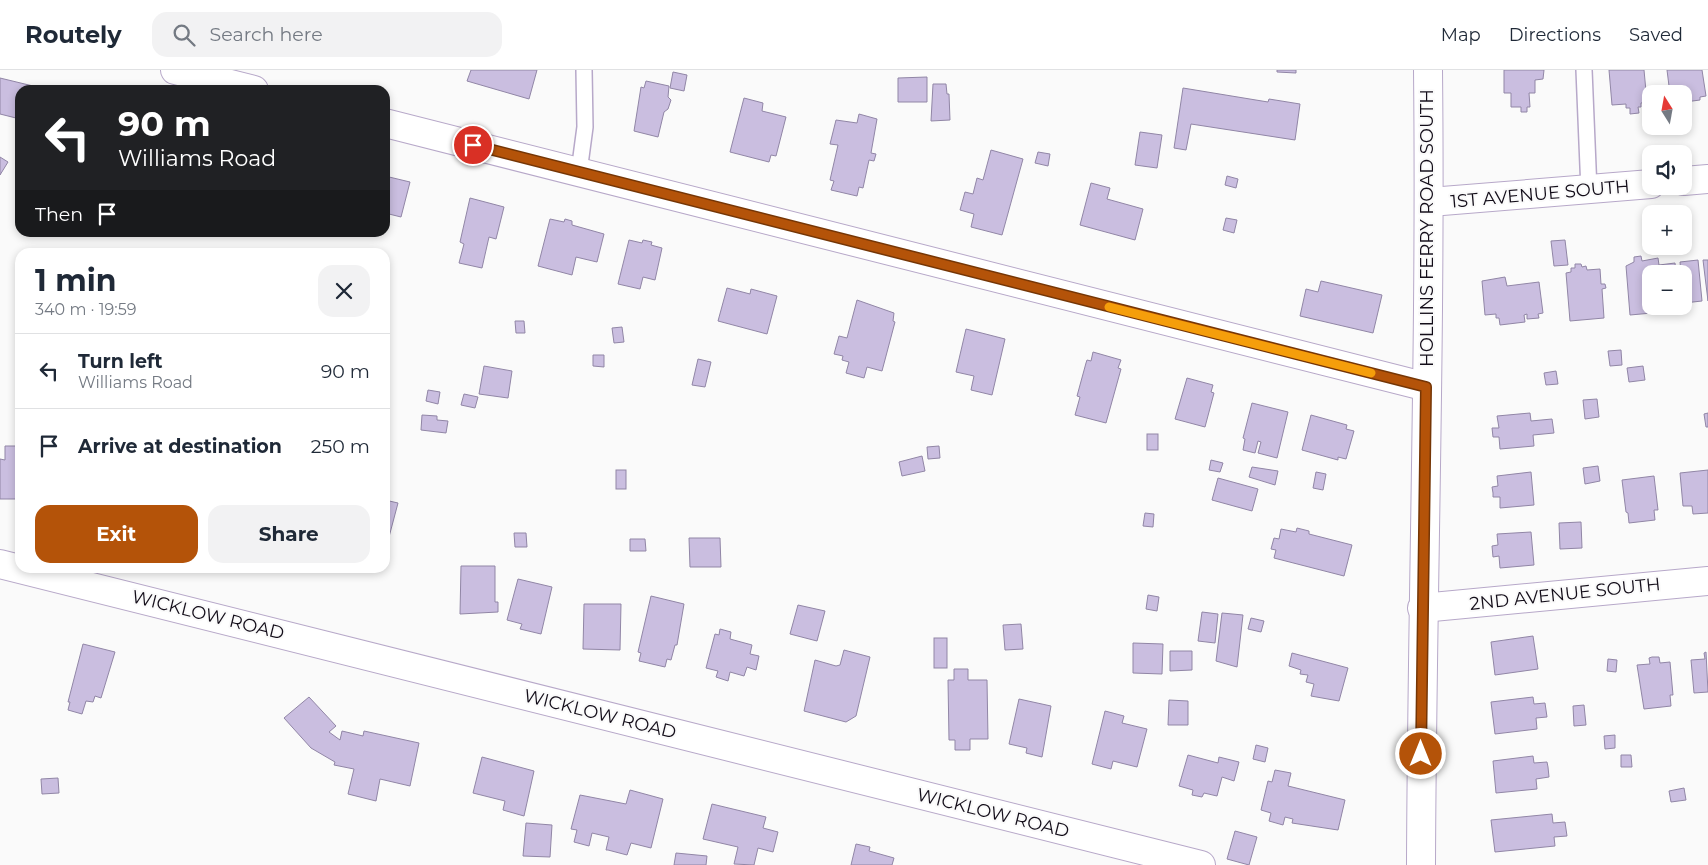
<!DOCTYPE html>
<html lang="en">
<head>
<meta charset="utf-8">
<style>
  body { margin:0; font-family:Montserrat,sans-serif; background:#f2f2f3; color:#1f2937; height:100vh; display:flex; flex-direction:column; font-size:19px; white-space:nowrap }
  * { box-sizing:border-box; margin:0 }
  p { font-size:16px; color:#747a83 }
  .icon { flex:none; width:28px; height:28px; fill:none; stroke:currentColor; stroke-width:2; stroke-linecap:round; stroke-linejoin:round }
  .map { position:relative; flex:1; overflow:hidden }
  .side { position:absolute; left:15px; top:178px; width:375px; height:325px; display:flex; flex-direction:column; background:#fff; border-radius:15px; box-shadow:0 2px 8px #0003 }
  .side>* { flex:none }
  .guide { position:absolute; left:15px; top:15px; width:375px; height:152px; border-radius:15px; box-shadow:0 2px 8px #0003; background:#202124; color:#fff; overflow:hidden }
  .needle { width:32px; rotate:349deg }
  .fabs { position:absolute; left:1642px; top:15px; display:grid; gap:10px }
  .fabs a { display:grid; place-items:center; width:50px; height:50px; border-radius:10px; background:#fff; box-shadow:0 2px 8px #0003; font-size:25px }
  .pin { position:absolute; display:grid; place-items:center; width:42px; height:42px; color:#fff; margin:-21px; border:2px solid #fff; border-radius:50%; box-shadow:0 1px 5px #0007 }
  .me { position:absolute; width:55px; margin:-28px; rotate:0deg; stroke-linejoin:round; filter:drop-shadow(0 0 4px #0008) }
  .turn { display:flex; align-items:center; gap:18px; height:105px; padding:0 20px; font-size:22px }
  .turn .icon { width:65px; height:65px; stroke-width:2.5 }
  .turn b { display:block; font-size:35px; line-height:42px }
  .then { display:flex; align-items:center; height:48px; padding:0 20px; background:#0003; gap:10px; font-size:19px }
  .round { display:grid; place-items:center; flex:none; width:52px; height:52px; border-radius:15px; background:#f2f2f3 }
  .summary { display:flex; align-items:center; justify-content:space-between; height:85px; padding:0 20px }
  h1 { font-size:30px; font-weight:700; line-height:38px }
  .button { display:flex; gap:10px; margin-top:auto; padding:10px 20px }
  .button a { flex:1; height:58px; border-radius:15px; background:#b45309; color:#fff; font-size:20px; font-weight:700; line-height:58px; text-align:center }
  .button a+a { background:#f2f2f3; color:#1f2937 }
  ul { padding:0; list-style:none }
  li { display:flex; align-items:center; gap:15px; height:75px; padding:0 20px; border-top:1px solid #e0e1e3 }
  li div { flex:1 }
  li b { display:block; font-size:19px }
  li em { font-style:normal }
  header { display:flex; align-items:center; gap:30px; box-sizing:border-box; height:70px; padding:0 25px; background:#fff; border-bottom:1px solid #e0e1e3 }
  header strong { font-size:24px }
  nav { display:flex; gap:28px; margin-inline-start:auto; font-size:18px }
  .search { width:350px; height:45px; background:#f2f2f3; display:flex; align-items:center; gap:12px; box-sizing:border-box; padding:0 18px; border-radius:15px; color:#747a83; font-size:19px }
  .map>svg:first-child { display:block }
  .building { fill:#cabee0; stroke:#9186a6 }
  .lines { fill:none; stroke-linecap:round; stroke-linejoin:round }
  .service-casing { stroke:#b7a8c9; stroke-width:18 }
  .minor-casing { stroke:#b7a8c9; stroke-width:30 }
  .service { stroke:#fff; stroke-width:15 }
  .minor { stroke:#fff; stroke-width:28 }
  .route-casing { stroke:#753606; stroke-width:12 }
  .route { stroke:#b45309; stroke-width:9 }
  .slow { stroke:#f59e0b; stroke-width:9 }
  .labels { text-anchor:middle; stroke-width:4; stroke-linejoin:round; paint-order:stroke }
  .street-label { font-size:18px; fill:#130d19; stroke:#fafafa }
</style>
</head>
<body>
<header>
<strong>Routely</strong>
<div class="search"><svg class="icon" aria-label="search" viewBox="0 0 24 24"><circle cx="10" cy="10" r="6"/><path d="M15 15l6 6"/></svg>Search here</div>
<nav><a>Map</a><a>Directions</a><a>Saved</a></nav>
</header>
<div class="map">
<svg width="1708" height="795" viewBox="0 0 1708 795">
  <rect width="100%" height="100%" fill="#fafafa"/>
  <g class="building">
    <polygon points="471,0 537,0 529,29 467,11"/>
    <polygon points="1277,0 1296,0 1296,3 1277,2"/>
    <polygon points="1504,0 1544,0 1543,9 1535,10 1535,23 1529,23 1530,37 1527,37 1527,42 1521,42 1521,37 1511,37 1511,23 1504,23"/>
    <polygon points="1609,0 1644,0 1647,32 1641,33 1641,37 1638,37 1639,43 1630,44 1630,38 1626,38 1626,34 1612,35"/>
    <polygon points="1667,0 1702,0 1706,26 1700,27 1700,30 1685,32 1684,24 1670,24"/>
    <polygon points="673,2 687,5 684,21 670,18"/>
    <polygon points="927,7 927,32 898,32 898,8"/>
    <polygon points="0,8 33,16 32,20 20,20 20,49 0,44"/>
    <polygon points="646,11 669,16 668,27 671,30 668,39 664,42 658,67 634,61 641,17 644,18"/>
    <polygon points="933,14 946,14 947,24 949,24 950,50 931,51"/>
    <polygon points="1183,18 1268,32 1269,29 1300,34 1295,70 1191,54 1186,80 1174,78"/>
    <polygon points="744,28 763,33 762,41 786,47 776,86 771,85 769,92 730,82"/>
    <polygon points="859,44 877,49 871,83 876,84 874,91 869,90 863,118 859,117 857,126 831,120 834,111 830,110 838,75 830,74 836,50 857,53"/>
    <polygon points="1140,62 1162,65 1157,98 1135,95"/>
    <polygon points="991,80 1023,89 1002,165 971,157 974,144 960,140 965,122 973,124 977,108 983,110"/>
    <polygon points="1038,82 1050,84 1048,96 1035,93"/>
    <polygon points="0,87 8,92 0,105"/>
    <polygon points="385,106 410,112 401,147 385,143"/>
    <polygon points="1227,106 1238,109 1236,118 1225,115"/>
    <polygon points="1091,113 1110,118 1107,129 1143,139 1135,170 1080,155"/>
    <polygon points="470,128 504,137 496,169 489,167 482,198 459,193 464,174 460,172"/>
    <polygon points="1226,148 1237,150 1234,163 1223,160"/>
    <polygon points="550,149 564,152 565,149 572,151 572,155 604,164 597,192 576,187 572,205 538,196"/>
    <polygon points="643,170 652,172 651,175 662,178 655,210 643,207 640,219 618,214 629,170 642,173"/>
    <polygon points="1565,170 1568,195 1554,196 1551,171"/>
    <polygon points="1641,186 1642,191 1658,188 1659,195 1675,193 1676,204 1651,204 1651,236 1662,236 1663,242 1630,245 1626,196 1634,192 1634,187"/>
    <polygon points="1698,190 1702,231 1684,233 1684,204 1681,204 1680,192"/>
    <polygon points="1703,190 1708,190 1708,231"/>
    <polygon points="1575,194 1581,194 1582,197 1586,196 1587,200 1600,199 1601,214 1605,214 1606,218 1602,219 1604,248 1570,251 1566,203 1571,202 1571,198 1575,198"/>
    <polygon points="1505,207 1507,216 1539,212 1543,243 1538,244 1539,248 1527,249 1527,244 1524,245 1525,252 1500,255 1499,248 1496,248 1496,244 1485,245 1482,211"/>
    <polygon points="1321,211 1382,225 1373,263 1300,246 1306,219 1318,222"/>
    <polygon points="727,218 750,224 751,219 777,226 767,264 718,251"/>
    <polygon points="857,230 894,243 893,251 895,252 882,301 867,297 864,308 846,303 849,292 842,290 843,286 834,284 839,266 847,268"/>
    <polygon points="515,251 524,251 525,263 516,263"/>
    <polygon points="622,257 624,272 614,273 612,258"/>
    <polygon points="966,259 1005,269 992,325 971,320 974,306 956,302"/>
    <polygon points="1621,280 1622,295 1610,296 1608,281"/>
    <polygon points="1093,282 1121,290 1118,298 1121,299 1106,353 1075,345 1080,327 1077,326 1086,293 1087,290 1091,291"/>
    <polygon points="593,285 604,285 604,297 593,296"/>
    <polygon points="698,289 711,292 705,317 692,315"/>
    <polygon points="484,296 512,301 508,328 479,324"/>
    <polygon points="1643,296 1645,310 1629,312 1627,298"/>
    <polygon points="1556,301 1558,314 1546,315 1544,303"/>
    <polygon points="1187,308 1213,315 1211,322 1214,323 1205,357 1175,349"/>
    <polygon points="428,320 440,322 438,334 426,331"/>
    <polygon points="464,324 478,327 475,338 461,335"/>
    <polygon points="1597,329 1599,347 1585,349 1583,330"/>
    <polygon points="1252,333 1288,342 1277,388 1258,383 1261,372 1258,371 1255,383 1243,380 1245,369 1243,368"/>
    <polygon points="1530,343 1531,351 1552,349 1554,363 1533,365 1534,376 1500,379 1499,367 1493,367 1492,358 1499,358 1497,346"/>
    <polygon points="1708,343 1708,357 1706,357 1704,344"/>
    <polygon points="422,345 437,346 437,350 448,351 446,363 421,360"/>
    <polygon points="1311,345 1347,355 1346,359 1354,361 1346,389 1338,387 1338,390 1302,380"/>
    <rect x="1147" y="364" width="11" height="16"/>
    <polygon points="5,376 20,376 20,429 0,429 0,389 5,390"/>
    <polygon points="939,376 940,388 928,389 927,377"/>
    <polygon points="922,386 925,401 902,406 899,392"/>
    <polygon points="1211,390 1223,393 1220,402 1209,400"/>
    <polygon points="1598,396 1600,411 1585,414 1583,398"/>
    <polygon points="1252,397 1278,401 1275,415 1249,407"/>
    <rect x="616" y="400" width="10" height="19"/>
    <polygon points="1708,400 1708,443 1693,444 1692,436 1683,436 1680,403"/>
    <polygon points="1316,402 1326,404 1323,420 1313,418"/>
    <polygon points="1531,402 1534,435 1500,438 1500,427 1493,427 1493,423 1492,417 1498,416 1497,406"/>
    <polygon points="1654,406 1658,440 1654,440 1655,450 1629,453 1628,443 1626,442 1622,410"/>
    <polygon points="1218,408 1258,419 1252,441 1212,430"/>
    <polygon points="385,430 398,433 385,482"/>
    <polygon points="1145,443 1154,444 1153,457 1143,456"/>
    <polygon points="1581,452 1582,478 1560,479 1559,453"/>
    <polygon points="1297,458 1309,461 1309,464 1352,475 1344,506 1274,488 1276,480 1271,479 1274,468 1279,469 1281,459 1296,462"/>
    <polygon points="1531,462 1534,495 1500,498 1499,486 1493,487 1492,476 1498,475 1497,464"/>
    <polygon points="514,463 526,463 527,477 515,477"/>
    <polygon points="689,468 720,468 721,497 690,497"/>
    <polygon points="630,469 645,469 646,481 630,481"/>
    <polygon points="461,496 495,496 495,532 498,532 498,542 460,544"/>
    <polygon points="298,498 313,498 313,501"/>
    <polygon points="518,509 552,517 541,564 520,559 522,554 507,550"/>
    <polygon points="1148,525 1159,527 1157,541 1146,539"/>
    <polygon points="651,526 684,534 677,575 675,575 671,590 667,589 665,597 639,591 641,583 638,582"/>
    <polygon points="584,534 621,534 620,580 583,579"/>
    <polygon points="798,535 825,541 817,571 790,564"/>
    <polygon points="1202,542 1218,544 1215,573 1198,571"/>
    <polygon points="1222,543 1243,545 1237,597 1216,591"/>
    <polygon points="1251,548 1264,551 1261,562 1248,559"/>
    <polygon points="1021,554 1023,579 1005,580 1003,555"/>
    <polygon points="720,559 731,562 730,569 752,575 750,584 759,586 756,600 747,597 744,606 730,602 728,611 716,607 718,601 706,598 715,564 719,565"/>
    <polygon points="1533,566 1538,599 1495,605 1491,572"/>
    <rect x="934" y="568" width="13" height="30"/>
    <polygon points="1133,573 1163,574 1162,604 1133,603"/>
    <polygon points="83,574 115,582 101,628 95,626 93,632 86,631 82,644 68,640 70,632 68,632"/>
    <polygon points="844,580 870,587 856,646 846,652 804,641 815,590 836,596 840,595"/>
    <polygon points="1170,581 1192,581 1192,600 1170,601"/>
    <polygon points="1706,582 1708,622 1694,623 1691,590 1705,589 1704,583"/>
    <polygon points="1292,583 1348,598 1339,631 1311,626 1314,614 1306,612 1308,605 1300,604 1301,600 1289,596"/>
    <polygon points="1652,587 1659,587 1660,593 1670,592 1673,625 1670,625 1671,636 1644,639 1637,595 1650,594 1649,588"/>
    <polygon points="1608,589 1617,590 1616,602 1607,601"/>
    <polygon points="954,599 968,599 968,610 987,610 988,669 970,669 970,680 955,680 955,670 949,670 948,610 954,610"/>
    <polygon points="309,627 336,656 329,662 340,670 342,661 363,666 364,661 419,673 410,716 380,709 376,731 348,724 354,699 334,695 335,692 311,678 284,648"/>
    <polygon points="1533,627 1534,634 1545,633 1547,647 1536,648 1537,659 1495,664 1491,632"/>
    <polygon points="1019,629 1051,636 1042,687 1026,683 1027,678 1009,674"/>
    <polygon points="1169,630 1188,631 1188,655 1168,655"/>
    <polygon points="1584,635 1586,655 1574,656 1573,636"/>
    <polygon points="1105,641 1124,646 1122,653 1147,659 1137,697 1113,691 1111,699 1092,694"/>
    <polygon points="1615,665 1615,678 1605,679 1604,666"/>
    <polygon points="1256,675 1268,678 1265,692 1253,689"/>
    <polygon points="1188,685 1218,693 1219,687 1239,692 1234,711 1222,707 1217,726 1204,723 1202,727 1192,725 1193,720 1179,716"/>
    <polygon points="1621,685 1631,685 1632,697 1621,697"/>
    <polygon points="1533,686 1534,693 1547,692 1548,697 1549,707 1536,709 1537,719 1496,723 1493,691"/>
    <polygon points="482,687 534,701 524,746 503,740 505,731 473,723"/>
    <polygon points="1275,700 1291,703 1288,716 1345,730 1338,760 1292,753 1293,749 1285,747 1283,755 1269,751 1271,743 1261,740 1268,711 1272,712"/>
    <polygon points="58,708 59,723 42,724 41,709"/>
    <polygon points="1684,718 1686,730 1671,732 1669,721"/>
    <polygon points="630,720 663,729 651,778 631,773 627,785 608,780 606,780 609,767 592,763 589,776 574,772 577,760 571,759 580,725 626,734"/>
    <polygon points="712,734 766,747 763,758 778,762 773,782 758,778 754,795 734,794 738,777 703,769"/>
    <polygon points="1552,744 1553,753 1565,752 1567,766 1554,767 1555,776 1495,782 1491,750"/>
    <polygon points="526,753 552,755 550,787 523,786"/>
    <polygon points="1235,761 1257,767 1249,795 1227,789"/>
    <polygon points="856,774 870,777 869,781 894,788 892,795 851,795"/>
    <polygon points="676,783 707,786 706,795 674,795"/>
  </g>
  <g class="lines">
    <g class="service-casing">
      <g id="service">
        <polyline points="1584,0 1589,121"/>
        <polyline points="579,102 585,57 584,0"/>
      </g>
    </g>
    <g class="minor-casing">
      <g id="minor">
        <polyline points="175,0 254,20"/>
        <polyline points="385,53 1427,317"/>
        <polyline points="1684,111 1708,109"/>
        <polyline points="1430,132 1651,114"/>
        <polyline points="0,494 1201,795"/>
        <polyline points="1422,538 1708,511"/>
        <path d="M 1421,795 C 1422,530 1431,265 1428,0"/>
      </g>
    </g>
    <use href="#service" class="service"/>
    <use href="#minor" class="minor"/>
  </g>
  <g class="lines">
    <g class="route-casing">
      <polyline id="route" points="473,75 1426,317 1421,684"/>
    </g>
    <use href="#route" class="route"/>
    <polyline class="slow" points="1109,237 1371,303"/>
  </g>
  <g class="labels">
    <g class="street-label">
      <text transform="translate(1540 124) rotate(-5)" y="6">1ST AVENUE SOUTH</text>
      <text transform="translate(1427 158) rotate(-90)" y="6">HOLLINS FERRY ROAD SOUTH</text>
      <text transform="translate(1565 524) rotate(-6)" y="6">2ND AVENUE SOUTH</text>
      <text transform="translate(208 545) rotate(14)" y="6">WICKLOW ROAD</text>
      <text transform="translate(600 644) rotate(14)" y="6">WICKLOW ROAD</text>
      <text transform="translate(993 743) rotate(14)" y="6">WICKLOW ROAD</text>
    </g>
  </g>
</svg>
<div class="fabs">
<a><svg class="needle" viewBox="-14 -14 28 28"><path d="M0-13l5 13h-10z" fill="#e53935"/><path d="M0 13l5-13h-10z" fill="#747a83"/></svg></a>
<a><svg class="icon" aria-label="sound" viewBox="0 0 24 24"><path d="M4 9h4l5-4v14l-5-4H4zM17 9q2 3 0 6"/></svg></a>
<a>+</a>
<a>−</a>
</div>
<div class="pin" style="left:473px;top:75px;background:#d93025"><svg class="icon" aria-label="arrive" viewBox="0 0 24 24"><path d="M6 21V4h12l-3 4 3 4H6"/></svg></div>
<svg class="me" style="left:1421px;top:684px" viewBox="-20 -20 40 40"><circle r="17" fill="#b45309" stroke="#fff" stroke-width="3"/><path d="M0-11L8 9 0 5-8 9z" fill="#fff"/></svg>
<div class="guide">
<div class="turn"><svg class="icon" aria-label="left" viewBox="0 0 24 24"><path d="M17 20v-9H6M10 6l-5 5 5 5"/></svg><div><b>90 m</b>Williams Road</div></div>
<div class="then">Then<svg class="icon" aria-label="arrive" viewBox="0 0 24 24"><path d="M6 21V4h12l-3 4 3 4H6"/></svg></div>
</div>
<section class="side">
<div class="summary"><div><h1>1 min</h1><p>340 m · 19:59</p></div><a class="round"><svg class="icon" aria-label="close" viewBox="0 0 24 24"><path d="M6 6l12 12M18 6L6 18"/></svg></a></div>
<ul>
<li><svg class="icon" aria-label="left" viewBox="0 0 24 24"><path d="M17 20v-9H6M10 6l-5 5 5 5"/></svg><div><b>Turn left</b><p>Williams Road</p></div><em>90 m</em></li>
<li><svg class="icon" aria-label="arrive" viewBox="0 0 24 24"><path d="M6 21V4h12l-3 4 3 4H6"/></svg><div><b>Arrive at destination</b></div><em>250 m</em></li>
</ul>
<div class="button"><a>Exit</a><a>Share</a></div>
</section>
</div>
</body>
</html>
